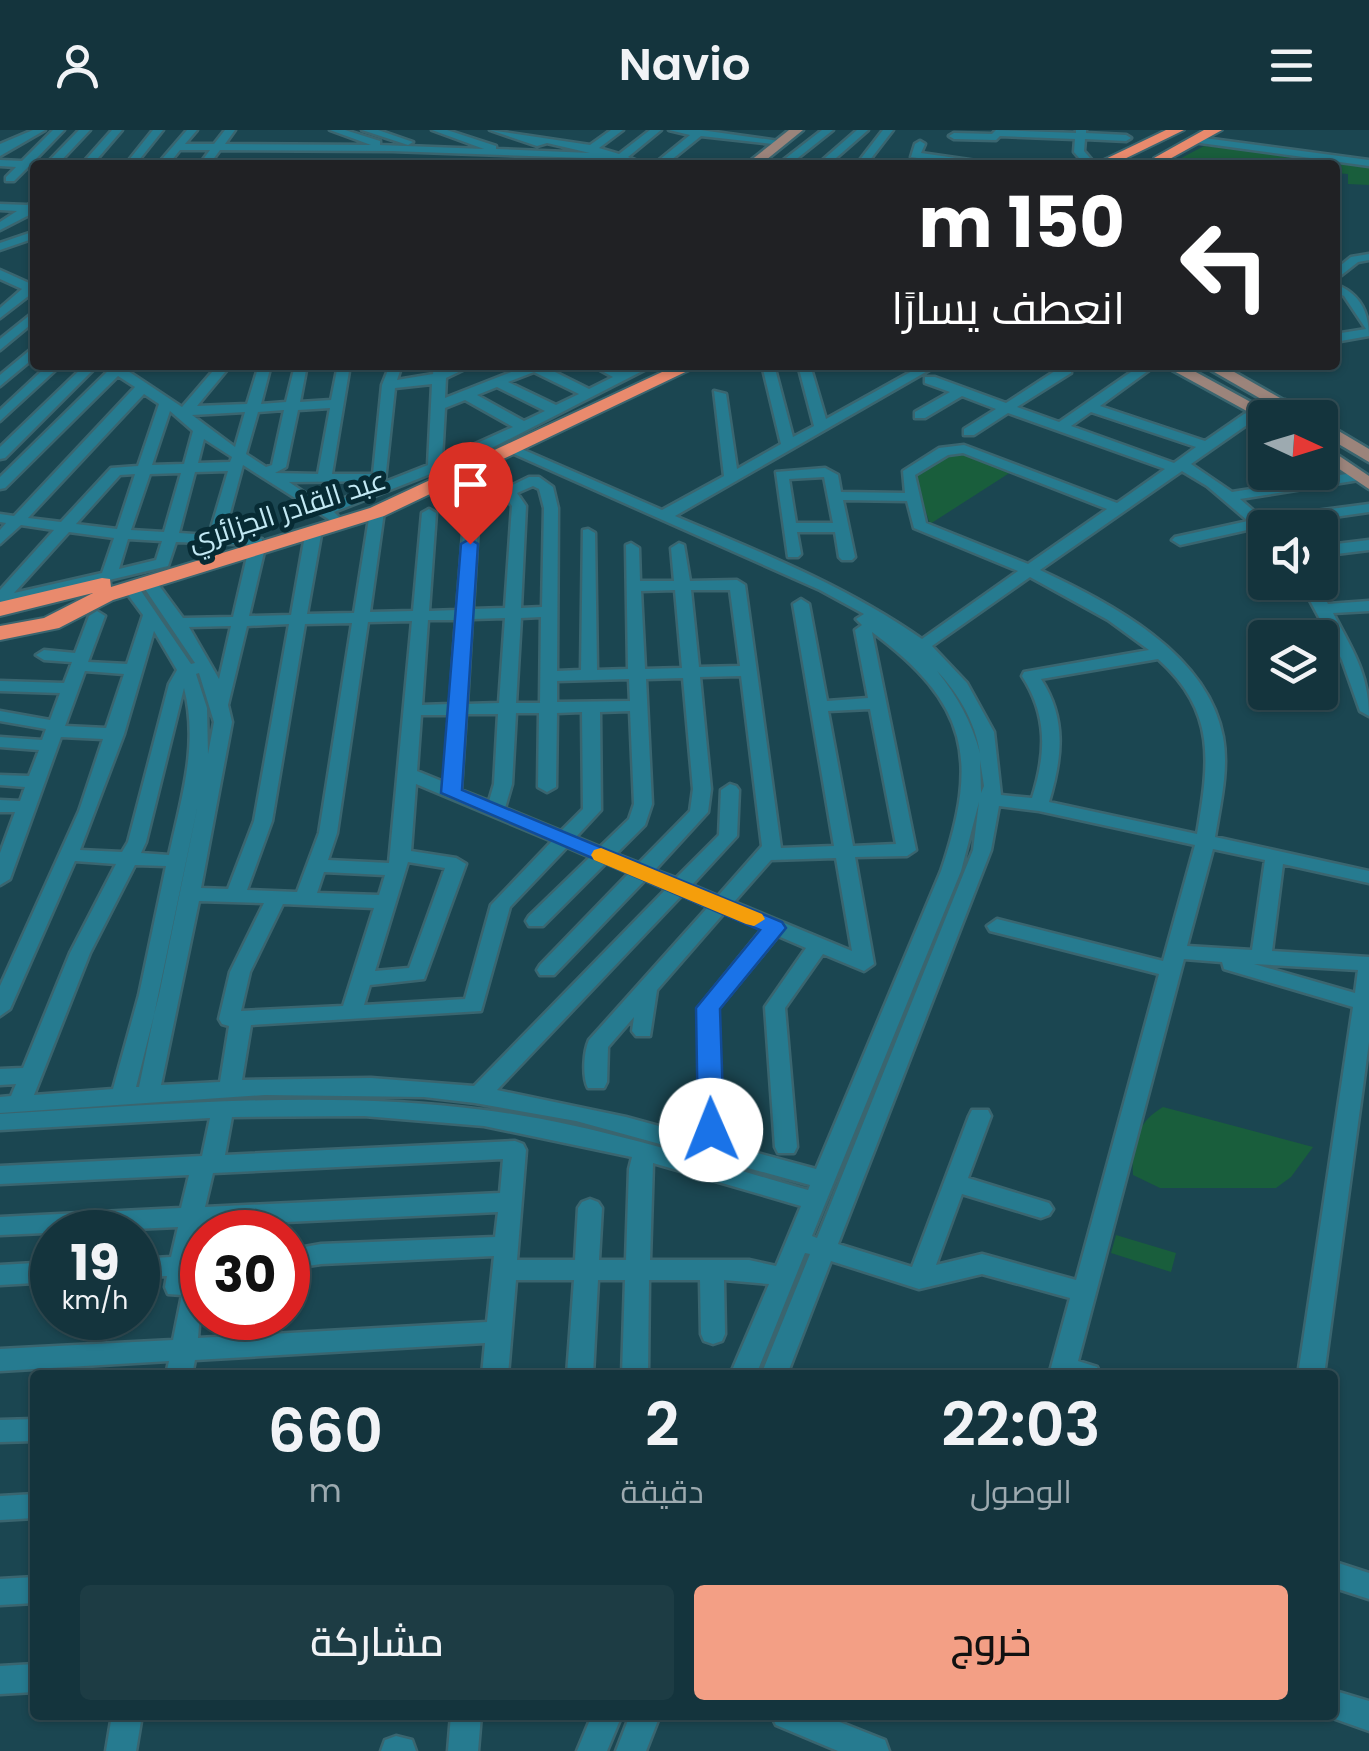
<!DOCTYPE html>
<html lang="ar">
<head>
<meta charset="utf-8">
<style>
  body { margin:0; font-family:Poppins,Cairo,sans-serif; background:#1d3c44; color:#f1f3f6; direction:rtl; height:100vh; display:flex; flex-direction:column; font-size:38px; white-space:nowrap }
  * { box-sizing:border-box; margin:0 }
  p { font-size:32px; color:#9daab0 }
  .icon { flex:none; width:55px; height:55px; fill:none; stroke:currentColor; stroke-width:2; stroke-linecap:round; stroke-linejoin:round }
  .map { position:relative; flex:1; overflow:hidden; direction:ltr }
  .drawer { position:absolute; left:30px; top:1240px; width:1308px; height:350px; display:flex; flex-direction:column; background:#14343d; border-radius:10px; box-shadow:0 2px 8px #0004,0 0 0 2px #334f57; direction:rtl }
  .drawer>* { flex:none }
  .guide { position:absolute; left:30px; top:30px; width:1310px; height:210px; border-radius:10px; box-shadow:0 2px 8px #0004,0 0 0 2px #334f57; direction:rtl; background:#202124; color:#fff; overflow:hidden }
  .needle { width:65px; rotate:94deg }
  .buttons { position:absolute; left:1248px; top:270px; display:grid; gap:20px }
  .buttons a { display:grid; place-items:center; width:90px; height:90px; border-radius:10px; background:#14343d; box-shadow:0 2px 8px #0004,0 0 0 2px #334f57; font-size:50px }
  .speed { position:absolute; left:30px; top:1080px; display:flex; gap:20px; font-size:50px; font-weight:700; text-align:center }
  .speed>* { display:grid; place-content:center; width:130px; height:130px; border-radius:50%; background:#14343d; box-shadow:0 2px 8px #0004,0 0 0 2px #334f57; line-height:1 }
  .speed small { font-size:25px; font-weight:400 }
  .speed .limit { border:15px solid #d22; background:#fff; color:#111 }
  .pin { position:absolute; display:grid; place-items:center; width:85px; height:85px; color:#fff; margin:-102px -42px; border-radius:50% 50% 50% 0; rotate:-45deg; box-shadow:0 0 10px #0007 }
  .pin .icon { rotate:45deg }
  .me { position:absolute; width:110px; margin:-55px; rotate:359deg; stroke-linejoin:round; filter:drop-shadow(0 0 8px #0008) }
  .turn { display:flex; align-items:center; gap:35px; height:210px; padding:0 50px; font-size:45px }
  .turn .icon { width:130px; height:130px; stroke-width:2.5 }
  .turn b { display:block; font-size:70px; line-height:85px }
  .eta { display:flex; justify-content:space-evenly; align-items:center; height:170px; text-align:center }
  .eta b { font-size:60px; font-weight:600; line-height:70px }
  .cta { display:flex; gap:20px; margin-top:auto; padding:20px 50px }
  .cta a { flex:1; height:115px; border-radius:10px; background:#f39f85; color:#111; font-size:40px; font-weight:600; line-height:115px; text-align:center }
  .cta a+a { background:#1d3c44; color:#f1f3f6 }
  header { display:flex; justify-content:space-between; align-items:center; height:130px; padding:0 50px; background:#14343d; font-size:45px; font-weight:600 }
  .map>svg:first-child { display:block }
  .green { fill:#195e3c }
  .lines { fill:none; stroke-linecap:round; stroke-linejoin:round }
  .minor-casing { stroke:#3a656f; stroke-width:5 }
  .major-casing { stroke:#3a656f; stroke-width:5 }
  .highway-casing { stroke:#3a656f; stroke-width:4 }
  .minor { fill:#267b90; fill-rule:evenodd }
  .major { fill:#9b847b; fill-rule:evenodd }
  .highway { fill:#e98a6d; fill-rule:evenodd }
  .route { fill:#1a73e8; stroke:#114b97; stroke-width:2.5 }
  .slow { fill:#f59e0b }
  .labels { text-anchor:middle; stroke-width:10; stroke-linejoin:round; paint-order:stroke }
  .far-street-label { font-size:28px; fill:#c3e9f4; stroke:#072b34 }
</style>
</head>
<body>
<header><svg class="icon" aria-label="menu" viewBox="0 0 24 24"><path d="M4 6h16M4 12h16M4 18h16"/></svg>Navio<svg class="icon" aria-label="person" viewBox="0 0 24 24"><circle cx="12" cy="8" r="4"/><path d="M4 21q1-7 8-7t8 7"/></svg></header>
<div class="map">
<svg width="1369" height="1621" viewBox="0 0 1369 1621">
  <rect width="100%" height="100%" fill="#1b4651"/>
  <g class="green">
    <polygon points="1204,16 1369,31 1369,55 1348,54 1348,44 1335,43 1335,35 1170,34"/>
    <polygon points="952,320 1011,342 930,394 913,343"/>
    <path d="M 1163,977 L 1313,1017 L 1291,1047 L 1276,1058 L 1160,1058 L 1133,1045 C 1131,1015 1136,993 1163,977 Z"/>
    <polygon points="1116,1105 1176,1123 1171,1142 1111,1123"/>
  </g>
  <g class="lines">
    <g class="minor-casing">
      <g id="minor">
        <polygon points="33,0 45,0 0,26 0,14"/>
        <polygon points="53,0 64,0 34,31 48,32 79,0 90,0 57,35 28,37 14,51 6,51 6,47 16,37 0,36 0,30 22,31"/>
        <polygon points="112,0 122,0 92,35 81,35"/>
        <polygon points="153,0 163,0 135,35 125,35"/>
        <polygon points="187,0 197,0 185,14 214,14 225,0 235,0 225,14 371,15 330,0 345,0 380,11 380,15 484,19 432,0 447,0 496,16 496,19 590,23 547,13 537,16 490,0 590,15 611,0 623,0 599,18 619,24 650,0 661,0 628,27 647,35 631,35 614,29 392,21 220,20 209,35 199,35 210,20 180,20 168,35 157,35"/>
        <polygon points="362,0 378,0 413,12 408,15"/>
        <polygon points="669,0 701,0 786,12 781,15 701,6 665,35 653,35 690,5"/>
        <polygon points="822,0 833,0 789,35 777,35"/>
        <polygon points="857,0 868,0 828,35 817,35"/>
        <polygon points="883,0 893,0 866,35 856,35"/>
        <polygon points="996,0 1076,3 1076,0 1086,0 1086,3 1126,5 1131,8 1126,11 1085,9 1084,21 1096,35 1085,35 1074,22 1075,9 1000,6 996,10 954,9 949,6 954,3 992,4"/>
        <polygon points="1197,7 1369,30 1369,36 1193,12"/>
        <polygon points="920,11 925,14 921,23 1004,35 941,35 943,32 911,27 915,14"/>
        <polygon points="35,72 35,82 0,100 0,92 17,81 0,80 0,74 27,75"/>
        <polygon points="35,101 35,108 0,120 0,113"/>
        <polygon points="1369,124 1369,130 1358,132 1335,150 1335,140 1351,127"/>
        <polygon points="0,140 29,153 35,150 35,165 31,164 0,188 0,178 22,159 0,149"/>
        <path d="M 1335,154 C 1359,163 1369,181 1369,206 L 1335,212 L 1335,204 L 1366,199 L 1344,166 L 1335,162 Z"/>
        <polygon points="35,181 35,191 0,220 0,209"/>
        <polygon points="35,216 35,227 0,256 0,245"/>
        <polygon points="48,235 61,235 0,291 0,280"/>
        <polygon points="85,235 98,235 5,328 0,329 0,317"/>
        <path d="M 105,235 L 127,235 L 125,239 L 182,277 L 218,235 L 231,235 L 197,276 L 247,274 L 259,235 L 271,235 L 261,274 L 286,272 L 295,235 L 307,235 L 300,272 L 331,270 L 338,235 L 350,235 L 332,344 L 373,344 L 382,255 L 390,235 L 402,235 L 397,250 L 433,244 L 434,235 L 446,235 L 446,239 L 473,235 L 446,248 L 445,268 L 529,235 L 546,235 L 545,237 L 589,259 L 613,247 L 591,235 L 608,235 L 623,242 L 638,235 L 654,235 L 476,326 L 334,382 L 340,388 L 333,392 L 243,335 L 224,405 L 262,409 L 262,415 L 176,412 L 168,436 L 0,476 L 0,460 L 54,400 L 21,395 L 0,414 L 0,400 L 6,393 L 0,392 L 0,384 L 14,386 L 135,257 L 118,246 L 5,358 L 0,359 L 0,347 L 109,240 ZM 534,242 L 579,264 L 556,275 L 508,252 ZM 432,254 L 428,335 L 324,376 L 289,352 L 385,351 L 395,258 ZM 497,257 L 545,281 L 524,291 L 477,265 ZM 144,264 L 159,274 L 138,336 L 111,338 L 61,392 L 28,388 ZM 465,270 L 513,297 L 442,329 L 445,278 ZM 330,278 L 318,344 L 275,343 L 286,337 L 298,280 ZM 284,280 L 272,335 L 266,337 L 246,324 L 258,282 ZM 170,281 L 193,301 L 184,334 L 152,335 ZM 245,282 L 235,317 L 192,285 ZM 204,309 L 232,327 L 230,332 L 198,333 ZM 228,341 L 209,405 L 179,403 L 195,342 ZM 181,343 L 164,402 L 131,400 L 150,344 ZM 135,344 L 117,399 L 76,394 L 120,345 ZM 69,402 L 114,408 L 102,443 L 14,463 ZM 128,409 L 162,411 L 156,430 L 119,439 Z"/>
        <path d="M 762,235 L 774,235 L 793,307 L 814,296 L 798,235 L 810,235 L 826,289 L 923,235 L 938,235 L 675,386 C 760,422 845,455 922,509 L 1018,441 L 914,398 L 907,371 L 843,370 L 855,427 L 852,430 L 842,430 L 839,427 L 835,402 L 797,402 L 801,424 L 798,427 L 788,427 L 776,342 L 825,338 L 838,345 L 841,362 L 905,363 L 903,341 L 939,318 L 964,315 L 1117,373 L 1165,339 L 1008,283 L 974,305 L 964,305 L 964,299 L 996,279 L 962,266 L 925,288 L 915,288 L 915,282 L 950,262 L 925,253 L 925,247 L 935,247 L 1006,273 L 1061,237 L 1071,237 L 1071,243 L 1017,277 L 1059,292 L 1141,235 L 1156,235 L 1100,276 L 1205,311 L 1244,284 L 1285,270 L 1292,274 L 1254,290 L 1191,334 L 1232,362 L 1359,342 L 1366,346 L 1359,350 L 1240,369 L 1262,388 L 1369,374 L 1369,382 L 1271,396 L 1264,401 L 1256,398 L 1180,415 L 1172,410 L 1175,407 L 1248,391 L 1207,356 L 1182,341 L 1040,440 C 1110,473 1208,523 1223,607 C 1229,640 1220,675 1215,707 L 1369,741 L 1369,753 L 1283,734 L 1272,821 L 1369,827 L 1369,912 L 1324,1245 L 1298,1245 L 1353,877 L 1224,839 L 1222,832 L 1184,829 L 1078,1231 L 1097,1237 L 1101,1245 L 1049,1245 L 1070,1168 L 982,1144 L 919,1159 L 831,1131 L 787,1245 L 761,1245 L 810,1124 L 805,1123 L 756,1245 L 730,1245 L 769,1154 L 724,1150 L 725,1204 L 722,1211 L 713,1214 L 704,1211 L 701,1204 L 700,1150 L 649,1150 L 648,1245 L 622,1245 L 625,1150 L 598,1150 L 593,1245 L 567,1245 L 574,1150 L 516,1150 L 508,1245 L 482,1245 L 485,1213 L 195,1230 L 192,1245 L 166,1245 L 169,1231 L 0,1241 L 0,1219 L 173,1210 L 182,1165 L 168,1164 L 165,1157 L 167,1146 L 138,1147 L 138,1129 L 171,1127 L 178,1097 L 0,1105 L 0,1087 L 181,1078 L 189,1045 L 0,1054 L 0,1036 L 202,1026 L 210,988 L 0,1000 L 0,984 C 161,975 324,959 484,980 C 595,994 701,1030 808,1060 L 810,1055 L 576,991 L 475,973 L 424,967 L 265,965 L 0,983 L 0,967 L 11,966 L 16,954 L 0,955 L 0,939 L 23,938 L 70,823 L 116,734 L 75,731 L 10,879 L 0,886 L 0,856 L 79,681 L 103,609 L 61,607 L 10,749 L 0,755 L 0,723 L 15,682 L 0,682 L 0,670 L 20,671 L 25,657 L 0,655 L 0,645 L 29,646 L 39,620 L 0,617 L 0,607 L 42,610 L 46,599 L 0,591 L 0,581 L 50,590 L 60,563 L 0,561 L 0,551 L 64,553 L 72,532 L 44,530 L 36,525 L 44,520 L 75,523 L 89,486 L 97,481 L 105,486 L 88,532 L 127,534 L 143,485 L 123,458 L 125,455 L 137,455 L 191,534 L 195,533 L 141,453 L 143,450 L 155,450 L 183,488 L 233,487 L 248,422 L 256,417 L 264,422 L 249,486 L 291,485 L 305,405 L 313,400 L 321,405 L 307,484 L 354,483 L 370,382 L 377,378 L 384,382 L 370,482 L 413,481 L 422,383 L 429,379 L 436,383 L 429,481 L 457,480 L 465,378 L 529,347 L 539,347 L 553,357 L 558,378 L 557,541 L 581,540 L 583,400 L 588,399 L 595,403 L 597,540 L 628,539 L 626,415 L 631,413 L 639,418 L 640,451 L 674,451 L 671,418 L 679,413 L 684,415 L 690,451 L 737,450 L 745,455 L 781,718 L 834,716 L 793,474 L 801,469 L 809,474 L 827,571 L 868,568 L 855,500 L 862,495 L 856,489 L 864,484 L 820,460 L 505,320 L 517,317 L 662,380 L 724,346 L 714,261 L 726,264 L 737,339 L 781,314 ZM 1091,282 L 1196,317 L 1174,333 L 1071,296 ZM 963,323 L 1107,379 L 1028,434 L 926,393 L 915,345 L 948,325 ZM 824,347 L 833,393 L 796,393 L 789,349 ZM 533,356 L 539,359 L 544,378 L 542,477 L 521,478 L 526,376 L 517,363 ZM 506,368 L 512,376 L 505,478 L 473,479 L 479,380 ZM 1030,447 L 1108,490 L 1149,520 L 1024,542 L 1022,546 C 1048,586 1046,624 1032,668 L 1001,665 L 994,602 L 967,553 L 932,516 ZM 675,460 L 682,538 L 645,539 L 641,461 ZM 691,460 L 730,460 L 740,536 L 699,537 ZM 541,487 L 540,573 L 516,573 L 521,488 ZM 505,488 L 499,573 L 467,574 L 472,489 ZM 428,490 L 456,490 L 450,574 L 422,575 ZM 412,491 L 389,733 L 328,730 L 337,703 L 368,492 ZM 352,493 L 319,703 L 297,762 L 247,760 L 272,691 L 305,494 ZM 289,494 L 254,691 L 228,759 L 201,758 L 232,592 L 228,575 L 247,496 ZM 231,496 L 219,549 L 189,497 ZM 154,501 L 177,540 L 169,554 L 128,712 L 122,722 L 80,720 L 124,604 ZM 872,502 C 969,574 979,629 941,741 L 816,1039 L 626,987 L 497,960 L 682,765 L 708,777 L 589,910 C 584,921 582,946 588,958 L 604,958 L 607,952 L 608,917 L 634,887 L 632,901 L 636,906 L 650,906 L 657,860 L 724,783 L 762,799 L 698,878 L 700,1000 L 703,1006 L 719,1006 L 722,1000 L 718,879 L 778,806 L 806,818 L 765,877 L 775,1017 L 778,1023 L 794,1023 L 797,1017 L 785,878 L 823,824 L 864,841 L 874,834 L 855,727 L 907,726 L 916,720 ZM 1158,529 C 1217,582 1209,632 1197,704 L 1049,672 C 1062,628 1067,589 1041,549 ZM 85,541 L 124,544 L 106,598 L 65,596 ZM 937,541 C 959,564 975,592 980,623 C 971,591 958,567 937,541 ZM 199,543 L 214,592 L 208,624 L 207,578 L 196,544 ZM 741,546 L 762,716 L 718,766 L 692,755 L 737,706 L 739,660 L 736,656 L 730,654 L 721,660 L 719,705 L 676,748 L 655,740 L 708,682 L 711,659 L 700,547 ZM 683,548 L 693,659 L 690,681 L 639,733 L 616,724 L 645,695 L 652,674 L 646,549 ZM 629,549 L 630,571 L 557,572 L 557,551 ZM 184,558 C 199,615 181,669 169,725 L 141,723 L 146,712 ZM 870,579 L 896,714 L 853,716 L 828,581 ZM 630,581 L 634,674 L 629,689 L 600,717 L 576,707 L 601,680 L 600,582 ZM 582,582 L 583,679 L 561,701 L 505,678 L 512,654 L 516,583 L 539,583 L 538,657 L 547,662 L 556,657 L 557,583 ZM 466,584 L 498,584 L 494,654 L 489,671 L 461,660 ZM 421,585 L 449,585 L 444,652 L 417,641 ZM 980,630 L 984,656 L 981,663 L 981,661 ZM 416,654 L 552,711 L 491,775 L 465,869 L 364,875 L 370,855 L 424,849 L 466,734 L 456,728 L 411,721 ZM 979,672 L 973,720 L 817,1108 L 812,1106 L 961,741 ZM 198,674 L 139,957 L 136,957 L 159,865 ZM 999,676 L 1039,681 L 1195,715 L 1163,831 L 997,789 L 987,796 L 990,801 L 1159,844 L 1076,1150 L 982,1124 L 936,1135 L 962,1064 L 1041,1088 L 1049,1085 L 1053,1079 L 1049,1073 L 968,1048 L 991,986 L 988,980 L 972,980 L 969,986 L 912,1137 L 838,1114 L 991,720 ZM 567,717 L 590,727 L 529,786 L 526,791 L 529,796 L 543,796 L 606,733 L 629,743 L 540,835 L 537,840 L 540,845 L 554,845 L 645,750 L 666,759 L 474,956 L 371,948 L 242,950 L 251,895 L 481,881 L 510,777 ZM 1213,719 L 1265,730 L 1252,820 L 1187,816 ZM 836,728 L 852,821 L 734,772 L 771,730 ZM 408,732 L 445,738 L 409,838 L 375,841 ZM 135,735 L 166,736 L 139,865 L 113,959 L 34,965 L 90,823 ZM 324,742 L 385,745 L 379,765 L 317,763 ZM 199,771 L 264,773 L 230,842 L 219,889 L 222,894 L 229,896 L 220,952 L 161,955 ZM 283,774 L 374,778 L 343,876 L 241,881 L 250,842 ZM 1254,834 L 1358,840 L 1355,863 ZM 364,986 L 484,996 L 632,1027 L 629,1039 L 626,1130 L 599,1130 L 602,1078 L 598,1072 L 590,1069 L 582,1072 L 578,1078 L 575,1130 L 517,1130 L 526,1020 L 523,1014 L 515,1011 L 225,1025 L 232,987 ZM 503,1029 L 500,1063 L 205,1077 L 213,1043 ZM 653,1033 L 801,1076 L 776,1136 L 749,1130 L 650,1130 ZM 498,1082 L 495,1107 L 321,1114 L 288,1120 L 288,1139 L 321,1134 L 494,1126 L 487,1192 L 198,1208 L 202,1159 L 189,1158 L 191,1145 L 202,1144 L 202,1126 L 195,1126 L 201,1096 Z"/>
        <polygon points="1369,410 1369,420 1320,426 1320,416"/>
        <path d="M 1300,452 L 1316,452 L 1328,474 L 1369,471 L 1369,481 L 1333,483 C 1352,519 1369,544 1369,586 L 1360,581 L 1342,530 Z"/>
        <polygon points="52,1132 52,1152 0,1155 0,1135"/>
        <polygon points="35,1289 35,1311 0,1312 0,1290"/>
        <polygon points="35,1364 35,1388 0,1390 0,1366"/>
        <polygon points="1332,1431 1369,1443 1369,1469 1332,1457"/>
        <polygon points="35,1447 35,1473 0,1475 0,1449"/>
        <polygon points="35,1534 35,1562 0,1564 0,1536"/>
        <polygon points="1332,1560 1369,1571 1369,1601 1324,1585 1332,1585"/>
        <polygon points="112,1585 142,1585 136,1621 106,1621"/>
        <polygon points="451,1585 481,1585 478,1621 448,1621"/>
        <polygon points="592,1585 622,1585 607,1621 577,1621"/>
        <polygon points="630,1585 660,1585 646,1621 616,1621"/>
        <polygon points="771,1585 822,1585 885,1610 889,1621 838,1621 776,1595"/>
        <polygon points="396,1606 412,1610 416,1621 381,1621 385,1610"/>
      </g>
    </g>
    <g class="major-casing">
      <g id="major">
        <polygon points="789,0 803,0 760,35 745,35"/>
        <polygon points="1163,235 1183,235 1280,288 1265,288 1265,291"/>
        <polygon points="1202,235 1222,235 1315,288 1294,288"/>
        <polygon points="1320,290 1369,319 1369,332 1320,303"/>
        <polygon points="1320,313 1369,346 1369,359 1320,326"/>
      </g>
    </g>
    <g class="highway-casing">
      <g id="highway">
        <polygon points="1166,0 1184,0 1112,35 1093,35"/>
        <polygon points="1204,0 1222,0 1166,31 1154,28"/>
        <polygon points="677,235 700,235 384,386 113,470 59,498 0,510 0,496 44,488 93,463 0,486 0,472 102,448 110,449 111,457 370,378"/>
      </g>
    </g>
    <use href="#minor" class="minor"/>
    <use href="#major" class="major"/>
    <use href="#highway" class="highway"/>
  </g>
  <polygon class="route" points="470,409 478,414 462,660 782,792 786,798 720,879 724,1000 720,1006 702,1006 698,1000 696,878 760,800 441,663 461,414"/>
  <polygon class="slow" points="601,718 762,784 765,789 754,796 746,794 594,730 591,725 594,720"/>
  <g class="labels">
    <g class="far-street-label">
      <text transform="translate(287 380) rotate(-18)" y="10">عبد القادر الجزائري</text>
    </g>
  </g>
</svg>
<div class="buttons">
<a><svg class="needle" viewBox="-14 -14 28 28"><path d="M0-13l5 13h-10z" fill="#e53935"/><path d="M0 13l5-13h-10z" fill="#9daab0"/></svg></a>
<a><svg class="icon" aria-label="sound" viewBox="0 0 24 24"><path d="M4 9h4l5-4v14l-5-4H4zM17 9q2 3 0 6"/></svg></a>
<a><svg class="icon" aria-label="layers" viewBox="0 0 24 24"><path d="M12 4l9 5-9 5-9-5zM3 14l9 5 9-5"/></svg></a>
</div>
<div class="speed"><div>19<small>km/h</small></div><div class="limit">30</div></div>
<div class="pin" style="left:470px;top:414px;background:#d93025"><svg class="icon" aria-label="arrive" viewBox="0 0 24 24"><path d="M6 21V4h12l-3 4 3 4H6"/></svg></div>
<svg class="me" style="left:711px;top:1000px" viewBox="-20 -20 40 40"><circle r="19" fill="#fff"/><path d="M0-13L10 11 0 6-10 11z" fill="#1a73e8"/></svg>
<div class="guide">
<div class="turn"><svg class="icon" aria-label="left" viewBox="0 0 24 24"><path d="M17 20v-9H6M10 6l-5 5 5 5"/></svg><div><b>150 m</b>انعطف يسارًا</div></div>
</div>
<section class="drawer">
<div class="eta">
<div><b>22:03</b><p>الوصول</p></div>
<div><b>2</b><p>دقيقة</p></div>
<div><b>660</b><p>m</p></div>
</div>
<div class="cta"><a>خروج</a><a>مشاركة</a></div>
</section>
</div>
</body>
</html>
